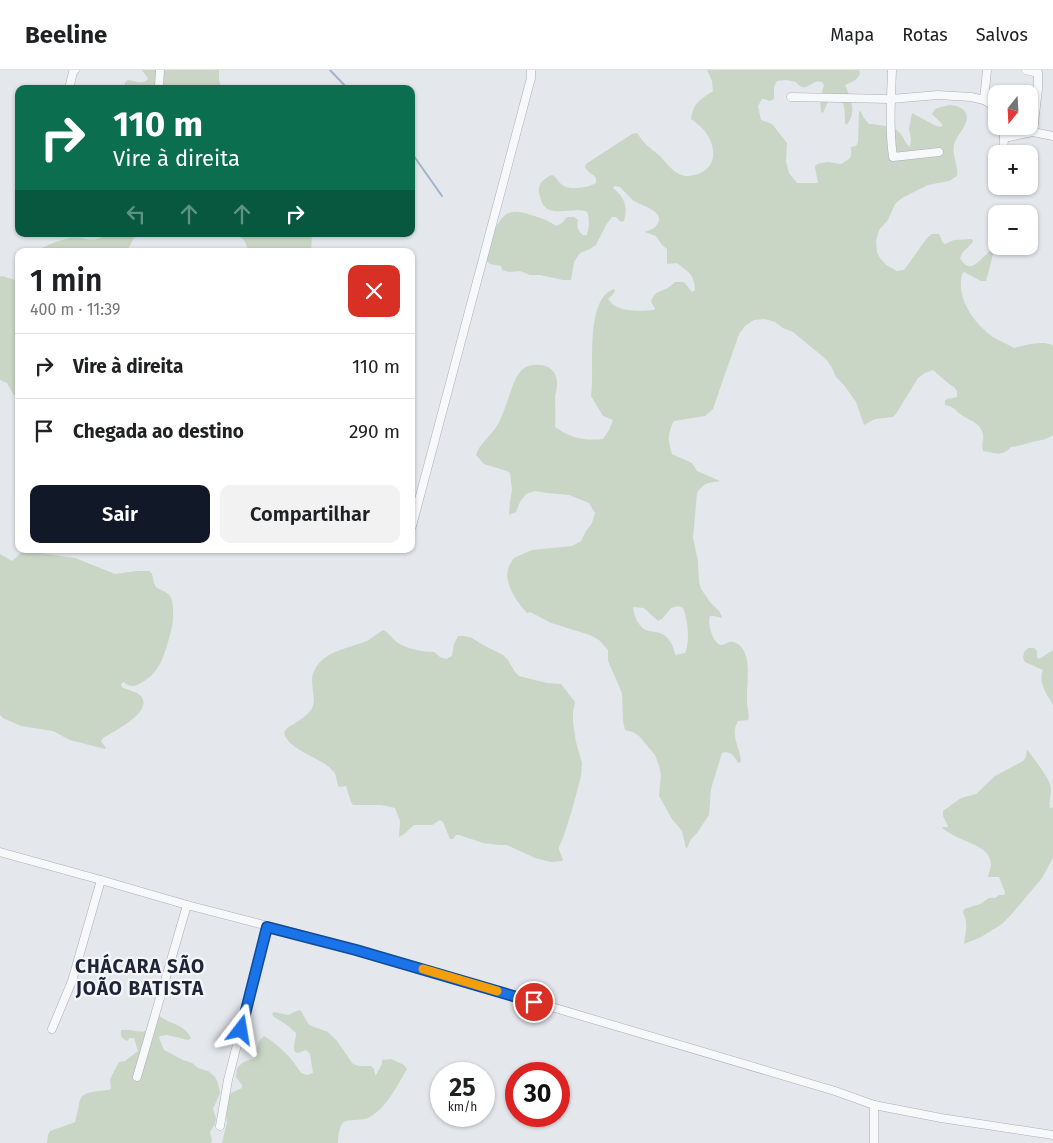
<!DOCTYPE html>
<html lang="pt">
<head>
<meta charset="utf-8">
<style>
  body { margin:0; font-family:"Fira Sans",sans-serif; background:#f2f2f2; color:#202124; height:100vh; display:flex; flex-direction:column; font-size:19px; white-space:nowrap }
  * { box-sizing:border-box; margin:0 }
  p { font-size:16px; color:#757577 }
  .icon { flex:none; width:28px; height:28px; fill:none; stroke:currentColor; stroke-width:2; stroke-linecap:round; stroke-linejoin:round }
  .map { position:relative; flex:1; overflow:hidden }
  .drawer { position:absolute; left:15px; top:178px; width:400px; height:305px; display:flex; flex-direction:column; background:#fff; border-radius:10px; box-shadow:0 1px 4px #0004 }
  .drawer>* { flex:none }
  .hud { position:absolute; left:15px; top:15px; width:400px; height:152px; border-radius:10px; box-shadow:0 1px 4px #0004; background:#0b6e4f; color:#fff; overflow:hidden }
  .needle { width:32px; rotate:198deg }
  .buttons { position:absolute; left:988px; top:15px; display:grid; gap:10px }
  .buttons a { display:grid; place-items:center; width:50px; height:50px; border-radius:10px; background:#fff; box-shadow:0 1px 4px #0004; font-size:25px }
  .speed { position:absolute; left:430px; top:992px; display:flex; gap:10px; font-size:25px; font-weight:700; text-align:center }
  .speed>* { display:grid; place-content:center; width:65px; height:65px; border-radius:50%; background:#fff; box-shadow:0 1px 4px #0004; line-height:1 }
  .speed small { font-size:12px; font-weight:400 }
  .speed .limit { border:8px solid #d22; background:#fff; color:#111 }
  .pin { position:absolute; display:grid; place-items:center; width:42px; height:42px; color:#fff; margin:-21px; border:2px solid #fff; border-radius:50%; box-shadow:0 1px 5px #0007 }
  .me { position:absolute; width:55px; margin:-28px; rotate:14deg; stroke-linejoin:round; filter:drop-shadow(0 0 4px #0008) }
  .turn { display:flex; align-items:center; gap:18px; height:105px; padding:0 15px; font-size:22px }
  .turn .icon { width:65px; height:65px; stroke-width:2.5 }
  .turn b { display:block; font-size:35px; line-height:42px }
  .lanes { display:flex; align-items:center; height:48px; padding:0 15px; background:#0003; justify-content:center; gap:25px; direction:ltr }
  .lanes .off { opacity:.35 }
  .round { display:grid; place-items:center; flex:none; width:52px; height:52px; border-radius:10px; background:#f2f2f2 }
  .summary { display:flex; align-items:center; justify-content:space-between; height:85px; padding:0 15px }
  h1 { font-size:30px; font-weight:600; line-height:38px }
  .primary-button { display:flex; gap:10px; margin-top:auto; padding:10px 15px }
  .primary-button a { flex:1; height:58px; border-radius:10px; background:#111827; color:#fff; font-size:20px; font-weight:600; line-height:58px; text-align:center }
  .primary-button a+a { background:#f2f2f2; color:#202124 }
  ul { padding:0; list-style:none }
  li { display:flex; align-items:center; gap:15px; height:65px; padding:0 15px; border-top:1px solid #e0e0e0 }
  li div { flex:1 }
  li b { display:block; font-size:19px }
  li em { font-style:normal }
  header { display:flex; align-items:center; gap:30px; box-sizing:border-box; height:70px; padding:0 25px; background:#fff; border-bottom:1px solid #e0e0e0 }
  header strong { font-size:24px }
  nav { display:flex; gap:28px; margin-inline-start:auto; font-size:18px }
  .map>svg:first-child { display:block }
  .green { fill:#c9d6c5; fill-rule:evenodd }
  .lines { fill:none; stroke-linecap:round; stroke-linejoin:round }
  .stream { stroke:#9fb4cc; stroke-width:2 }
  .street-casing { stroke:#a9aeb7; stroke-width:9 }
  .street { stroke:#f7f8fa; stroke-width:8 }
  .route-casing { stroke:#114b97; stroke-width:12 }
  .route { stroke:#1a73e8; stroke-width:9 }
  .slow { stroke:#f59e0b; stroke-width:9 }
  .labels { text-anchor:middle; stroke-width:4.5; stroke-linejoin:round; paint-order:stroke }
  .district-label { font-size:19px; font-weight:bold; letter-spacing:1px; fill:#1d2536; stroke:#f4f6f9 }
</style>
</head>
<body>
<header>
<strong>Beeline</strong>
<nav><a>Mapa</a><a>Rotas</a><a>Salvos</a></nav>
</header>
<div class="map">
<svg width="1053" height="1073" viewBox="0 0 1053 1073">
  <rect width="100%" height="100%" fill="#e4e7ec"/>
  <g class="green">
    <path d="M 142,0 L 219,0 L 219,10 L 222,19 L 124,19 L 125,12 L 128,10 C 135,11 143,15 148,9 L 147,7 Z"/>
    <path d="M 707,0 L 859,0 L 860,3 C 858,10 852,12 845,15 C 851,29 857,41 847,55 L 845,53 C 845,43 846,22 831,25 L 823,43 L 821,42 L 820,29 L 824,15 L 822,12 C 810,8 807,26 796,12 L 786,10 L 777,11 L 774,17 L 774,29 L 770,31 L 764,29 L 762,29 L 758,36 L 761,50 L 772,54 L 787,73 L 786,91 L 789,103 L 797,113 L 818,113 L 815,97 L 817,94 L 828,92 L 841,94 C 850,88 852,89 851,77 L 856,76 L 858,72 L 859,41 L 861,42 L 864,48 L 869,54 C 879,55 893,55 900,63 C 904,68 905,73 910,77 L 911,69 L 909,59 L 912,43 L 934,55 L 940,57 L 942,56 L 942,54 L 932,44 L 935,39 C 945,36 952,33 961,38 C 977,48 956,64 954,75 C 952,87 959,97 957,106 L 949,111 L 928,115 L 902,128 L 895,134 L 888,150 L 879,160 L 876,171 L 877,182 L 880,188 L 886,195 L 897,201 L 904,200 L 927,168 L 932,164 L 939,164 L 943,173 L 945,174 L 954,170 L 972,169 L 973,171 L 973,172 L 963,182 L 960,188 C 971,208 981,186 992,180 L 994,181 L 986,211 L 981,211 L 964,202 L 962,204 C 956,229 974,253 993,267 C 999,271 1008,274 1014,278 C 1027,275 1040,270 1053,275 L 1053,365 C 1045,370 1041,370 1032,372 C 1025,374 1019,376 1011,377 C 1001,387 997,383 983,381 C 981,373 984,371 983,365 C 981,353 971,351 963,346 C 954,340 957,338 945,335 L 945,331 L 947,329 L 957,327 L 957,321 L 955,318 L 948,313 L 933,300 L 925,303 L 918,308 L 896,344 L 893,347 L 875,349 L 864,355 L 856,332 L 844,315 L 836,307 L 832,298 L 827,290 L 793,262 L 783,258 L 775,252 L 765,249 L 754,250 L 745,256 L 739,264 L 713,339 L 705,346 L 674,351 C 667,364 668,371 672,384 L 692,393 L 697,401 L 720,411 C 708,413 703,413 697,423 L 693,468 L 698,491 L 699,512 L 701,519 L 710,532 L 719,541 L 722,546 L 721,548 L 714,546 L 710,546 C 707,553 713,575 722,575 C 723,575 729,572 729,572 C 734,571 739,574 742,578 C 752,591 746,616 747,631 C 747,638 750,644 748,650 L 738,651 C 737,654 735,656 735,659 C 733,670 741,681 741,692 L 738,693 C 735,687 732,683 726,682 L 722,683 L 711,719 L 709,745 L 697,763 L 691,769 L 687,778 L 686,778 L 682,761 L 672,749 L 659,726 L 661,705 L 659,696 L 655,685 L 639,666 L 633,662 L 625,660 L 623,651 L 622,623 L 608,591 L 608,580 L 599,570 L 590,565 L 551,553 L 530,542 L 527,543 C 517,532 504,514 508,499 C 509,495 512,491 514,488 L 532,480 L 572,476 L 581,471 L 586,461 L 592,453 L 595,443 L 589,433 L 569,425 L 547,423 L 535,421 L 526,424 L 520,432 L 516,442 L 509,445 L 510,431 L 512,420 L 510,403 L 507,401 L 484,394 L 476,385 C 479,374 492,365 498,354 C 506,341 512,309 521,301 C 525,296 533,294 539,295 C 550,295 558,303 557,315 C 557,318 556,322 555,326 C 555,336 556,347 555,357 C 570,368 585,371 603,369 L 609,360 L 613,350 L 603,346 L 591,326 C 595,300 584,229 614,219 L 615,221 L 613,224 L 608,229 C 617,243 638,241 654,240 L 655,238 L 651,232 C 655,220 659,223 668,218 C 670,216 673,214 675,212 L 684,212 L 692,222 L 695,220 C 694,203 689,203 677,193 L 667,194 L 667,179 L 662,175 L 656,166 L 645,162 C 648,160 654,159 656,156 C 668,142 642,136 634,131 C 629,127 624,121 620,117 L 614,116 L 613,118 C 625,128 628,136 624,151 L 621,152 L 616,147 L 612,147 L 606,155 L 596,175 L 590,179 L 580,183 L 574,192 L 571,210 L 563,210 L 540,205 L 530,205 L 520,201 L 509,202 L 502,200 L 501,196 L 490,194 L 485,190 C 485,176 487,173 494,161 C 504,142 510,138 531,145 C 541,148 548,150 556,156 L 562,153 L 567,147 L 574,147 L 578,150 C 577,157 577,160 583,165 L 587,165 C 589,157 590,149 587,142 C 572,136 547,150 541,130 C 540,126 538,122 539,118 C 540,111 547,107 552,105 C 557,107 557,110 561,114 C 569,121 587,118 596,113 L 596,108 C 593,104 587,102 585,97 L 586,94 L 632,64 L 637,63 C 644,74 650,78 659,85 C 665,91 671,100 679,104 C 685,107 691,106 698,104 C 719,96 716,74 703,59 C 699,55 695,52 691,49 C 693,33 701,29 713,21 L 712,11 ZM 678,536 L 683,538 C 688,548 690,574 685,583 L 675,585 C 674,577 669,566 660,563 C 655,561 648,562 644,559 C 637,554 634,545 633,537 L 644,538 L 658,551 L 662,549 L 671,538 Z"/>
    <path d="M 105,164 L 136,164 L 127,181 L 38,181 C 43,176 63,169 71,168 C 83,166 95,175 105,164 Z"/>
    <path d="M 237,164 L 311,164 C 313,170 310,176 312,181 L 249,181 L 244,170 Z"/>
    <polygon points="2,206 15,210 19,210 19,327 13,324 7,313 0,310 0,207"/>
    <path d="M 32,482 L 75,488 L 115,504 L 137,501 L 149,501 L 152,504 C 153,507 153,512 155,515 C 156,518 158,518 161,520 C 172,524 173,530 173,541 C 174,552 171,561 168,572 C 163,589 158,604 141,613 C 135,617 129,617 124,612 L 122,613 L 121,615 L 123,618 C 128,620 137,622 141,626 C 154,642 113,662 103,668 L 101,671 L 106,678 L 105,679 L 70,670 L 53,661 L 21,656 L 3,648 L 0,645 L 0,484 L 12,491 L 21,483 Z"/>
    <path d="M 383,560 C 389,563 393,569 398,573 C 407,579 424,582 434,582 L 440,587 L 446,589 L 452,586 L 454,574 L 458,566 L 464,566 L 472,568 L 483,575 L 503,585 L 508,590 L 515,602 L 519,606 L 547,613 L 561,614 L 575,632 L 573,642 L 573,652 L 576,672 L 582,693 L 581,706 L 572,740 L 563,768 L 559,777 L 559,780 L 563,789 L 562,791 L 551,792 L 535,788 L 507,775 L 499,775 L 483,773 L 459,765 L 456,765 L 453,769 L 450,769 L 443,752 L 440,750 L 432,755 L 414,755 L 403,765 L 399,767 L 400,751 L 395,738 L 381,735 L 353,735 L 351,732 L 346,716 L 339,717 C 336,712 337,706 334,702 C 323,688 293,682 285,666 C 284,663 284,662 286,659 C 288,657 293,655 295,653 C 301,649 306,646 310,641 C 319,631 309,615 313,604 C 321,581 347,579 367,571 C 372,568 377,564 383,560 Z"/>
    <path d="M 1028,578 L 1034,578 L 1037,581 L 1037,587 L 1039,589 L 1053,580 L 1053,635 C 1047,624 1038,613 1043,600 L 1025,592 L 1023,588 L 1024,582 Z"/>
    <path d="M 1027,679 C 1033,688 1047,705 1050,714 C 1053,722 1048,730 1050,738 L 1053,737 L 1053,788 L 1042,808 L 1010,846 L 1002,854 L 981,867 L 964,874 C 965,865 969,852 963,843 L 964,839 L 980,834 L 989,828 L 995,828 L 999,825 L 1004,825 L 1005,822 L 999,807 L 988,807 C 989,803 991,798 991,795 C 991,778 971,774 959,768 C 953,765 947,762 942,758 L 942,757 L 947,757 L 948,756 L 943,746 L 943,741 L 961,728 L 976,724 L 995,706 L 1023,691 L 1026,687 Z"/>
    <path d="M 155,940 C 163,955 183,951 191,968 L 188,970 L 167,965 L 160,966 L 159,968 L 164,980 L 183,990 L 192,993 L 198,998 L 208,1001 L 215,1007 L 218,1013 L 220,1023 L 213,1039 L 216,1048 L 215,1054 L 210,1062 L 212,1071 L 211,1073 L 47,1073 L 48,1065 L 50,1061 L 75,1052 C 76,1048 77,1044 78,1040 C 79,1036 79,1031 81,1028 C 85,1020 103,1022 111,1019 L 110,1009 L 119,992 L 125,991 L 138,981 L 134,968 L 130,968 L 127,971 C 121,968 120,966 121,960 C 130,959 138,963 146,961 L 150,957 Z"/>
    <path d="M 299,940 L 301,941 L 309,955 L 328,962 L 337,971 L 353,994 L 359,996 L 371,996 L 374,999 L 375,1005 L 376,1005 L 382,994 L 382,990 L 391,989 L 404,995 L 407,999 C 397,1016 386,1039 368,1048 C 362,1051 346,1048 342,1054 C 339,1058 338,1068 338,1073 L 222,1073 L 227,1052 L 225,1038 L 225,1034 L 231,1023 L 242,1018 L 242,1015 L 236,1007 L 237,998 L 242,993 L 254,988 L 259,971 L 264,966 C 279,975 292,988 301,1003 L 307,1005 L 313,1003 L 310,984 L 306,980 L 298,983 L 295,982 C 292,976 296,970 296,963 L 287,955 L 274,947 L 272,944 L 274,942 L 288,945 Z"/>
  </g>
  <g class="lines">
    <g class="stream">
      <polyline points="330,0 348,19"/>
      <polyline points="411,82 442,126"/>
    </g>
    <g class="street-casing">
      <g id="street">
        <path d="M 892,0 C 891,29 889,59 893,87 L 939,82"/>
        <polyline points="1026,0 1038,3 1038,19 1033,62"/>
        <polyline points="69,19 73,2 75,0"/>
        <polyline points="157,19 159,16 160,0"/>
        <polyline points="791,27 891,29 938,25 971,27 984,30 996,37"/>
        <polyline points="984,30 987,0"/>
        <polyline points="1003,56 1004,68 1033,62 1053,66"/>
        <polyline points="1003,84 1004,68"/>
        <polyline points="412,456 531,8 531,0"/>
        <polyline points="0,782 101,810 187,835 356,879 835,1021 874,1035 941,1048 1053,1065"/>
        <polyline points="52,959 72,911 101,810"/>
        <polyline points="137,1007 187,835"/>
        <polyline points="874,1035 874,1073"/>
        <polyline points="220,1056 228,1010 267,857"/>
      </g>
    </g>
    <use href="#street" class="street"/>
  </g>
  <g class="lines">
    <g class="route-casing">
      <polyline id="route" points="241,960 267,857 356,880 534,932"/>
    </g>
    <use href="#route" class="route"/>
    <polyline class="slow" points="423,899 497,921"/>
  </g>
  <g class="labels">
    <g class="district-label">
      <text x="140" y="903">CHÁCARA SÃO<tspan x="140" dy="22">JOÃO BATISTA</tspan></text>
    </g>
  </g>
</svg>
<div class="buttons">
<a><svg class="needle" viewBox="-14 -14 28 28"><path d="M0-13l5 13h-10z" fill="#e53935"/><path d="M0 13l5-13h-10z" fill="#757577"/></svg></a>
<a>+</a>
<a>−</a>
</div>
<div class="speed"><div>25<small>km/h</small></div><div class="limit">30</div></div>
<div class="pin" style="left:534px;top:932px;background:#d93025"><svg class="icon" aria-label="arrive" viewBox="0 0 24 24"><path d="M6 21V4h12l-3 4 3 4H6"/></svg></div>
<svg class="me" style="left:241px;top:960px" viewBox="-20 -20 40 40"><path d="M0-17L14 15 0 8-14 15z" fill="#1a73e8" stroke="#fff" stroke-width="4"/></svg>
<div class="hud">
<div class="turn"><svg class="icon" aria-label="right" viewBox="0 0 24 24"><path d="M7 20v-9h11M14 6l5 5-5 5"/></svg><div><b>110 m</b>Vire à direita</div></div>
<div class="lanes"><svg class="icon off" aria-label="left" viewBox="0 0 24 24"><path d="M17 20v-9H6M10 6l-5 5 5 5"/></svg><svg class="icon off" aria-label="ahead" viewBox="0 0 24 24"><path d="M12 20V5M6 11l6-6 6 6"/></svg><svg class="icon off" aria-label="ahead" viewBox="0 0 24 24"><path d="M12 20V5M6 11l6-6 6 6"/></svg><svg class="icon" aria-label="right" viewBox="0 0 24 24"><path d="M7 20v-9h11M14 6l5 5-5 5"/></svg></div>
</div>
<section class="drawer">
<div class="summary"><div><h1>1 min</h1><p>400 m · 11:39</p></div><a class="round" style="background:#d93025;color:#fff"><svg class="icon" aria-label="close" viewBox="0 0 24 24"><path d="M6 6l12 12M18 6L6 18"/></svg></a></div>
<ul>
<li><svg class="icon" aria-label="right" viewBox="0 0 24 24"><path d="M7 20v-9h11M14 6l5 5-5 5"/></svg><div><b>Vire à direita</b></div><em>110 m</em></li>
<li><svg class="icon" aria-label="arrive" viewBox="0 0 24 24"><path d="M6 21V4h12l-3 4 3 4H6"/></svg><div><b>Chegada ao destino</b></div><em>290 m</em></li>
</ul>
<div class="primary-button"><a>Sair</a><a>Compartilhar</a></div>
</section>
</div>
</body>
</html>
